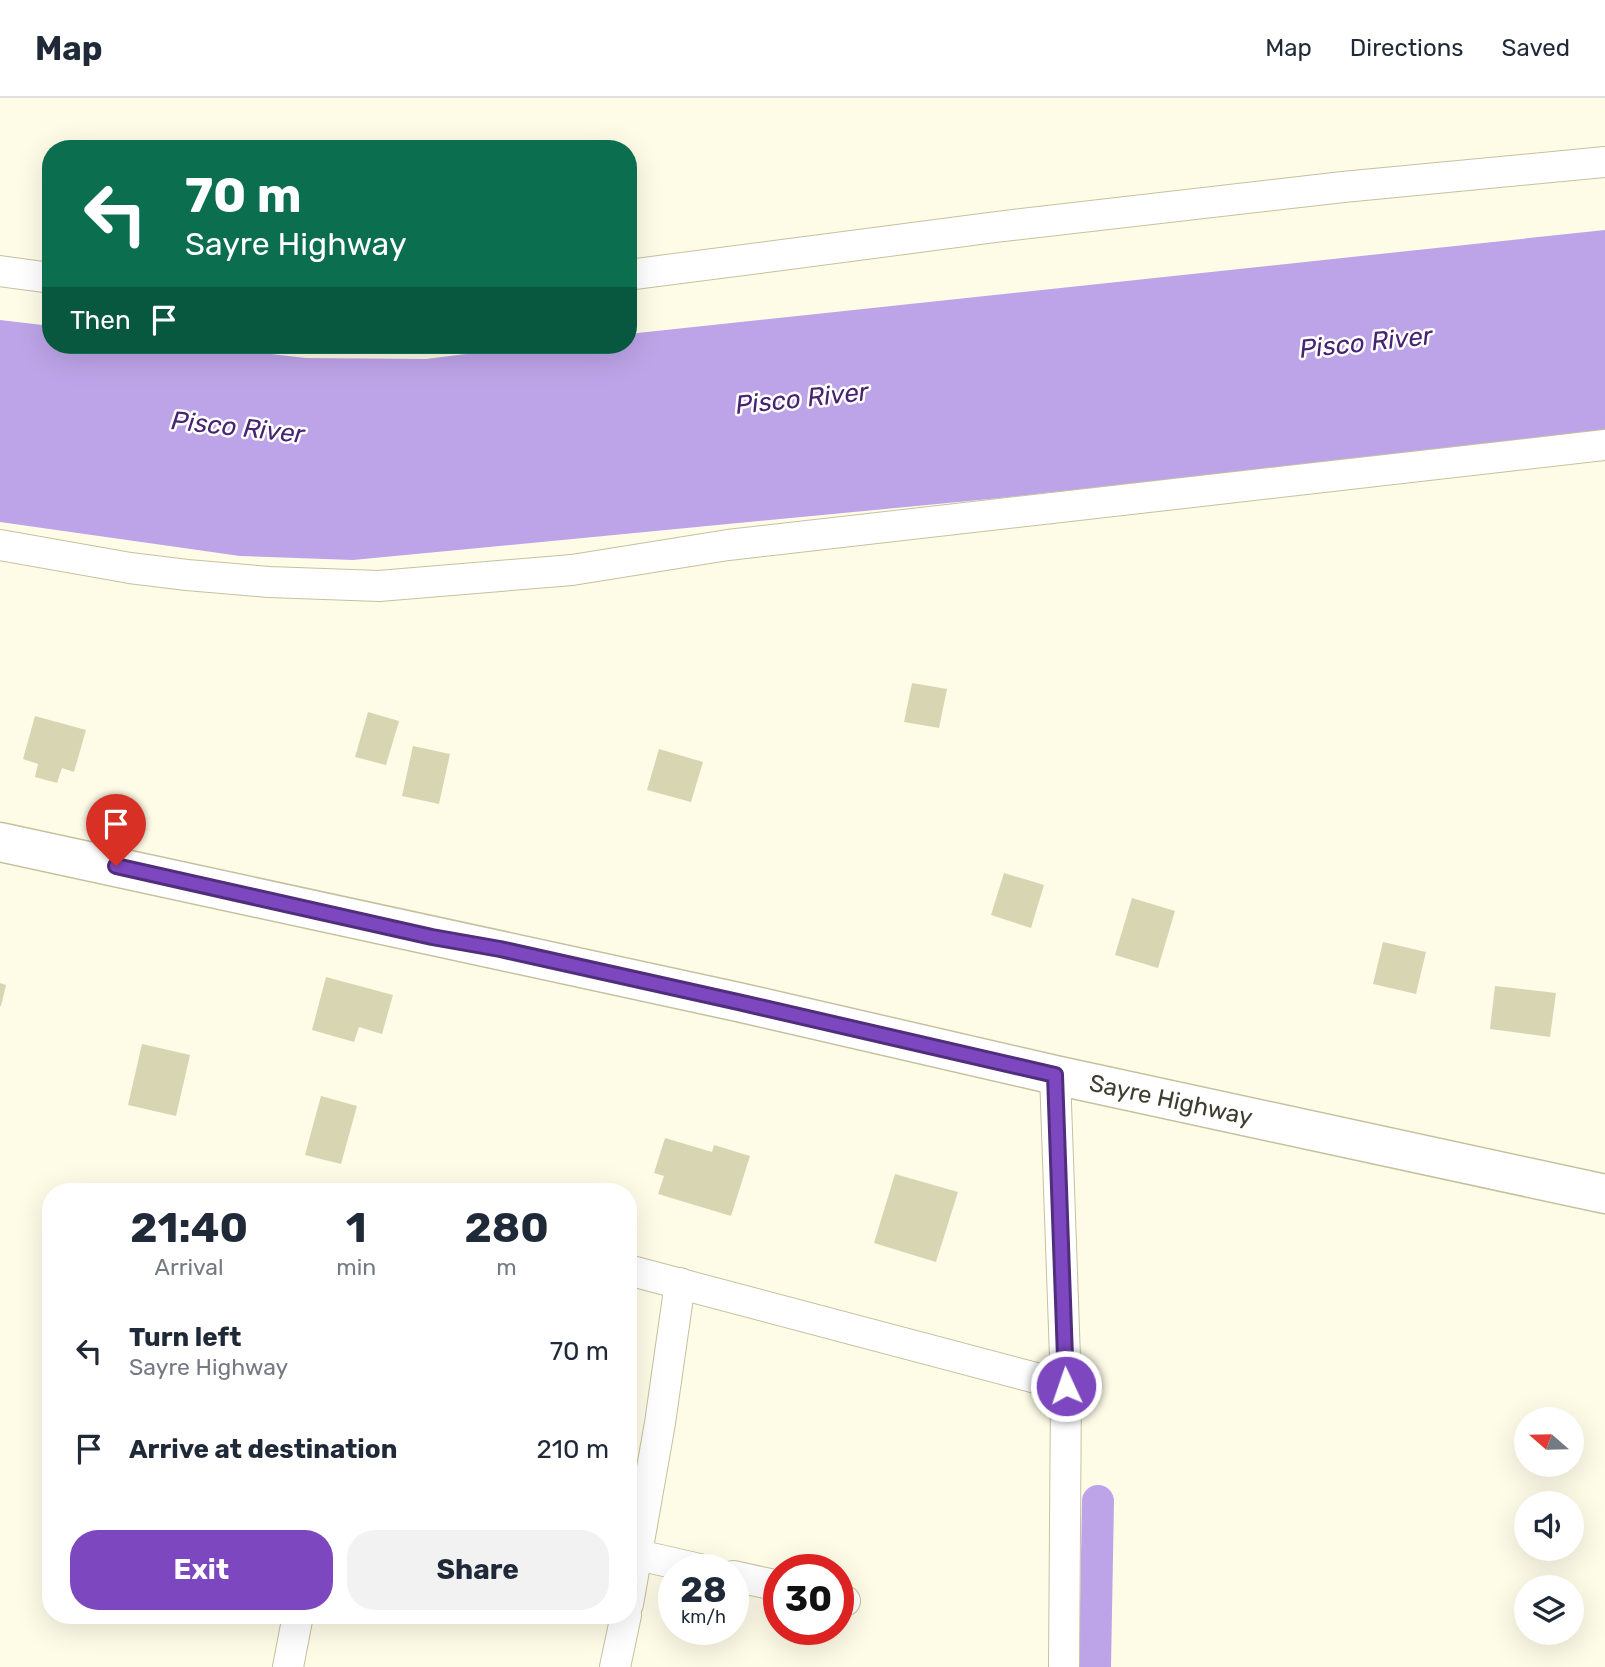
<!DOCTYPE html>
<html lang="en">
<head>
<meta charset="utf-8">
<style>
  body { margin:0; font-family:Rubik,sans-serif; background:#f2f2f3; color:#1f2937; height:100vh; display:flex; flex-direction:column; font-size:26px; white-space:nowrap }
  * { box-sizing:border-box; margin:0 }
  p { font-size:23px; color:#747a83 }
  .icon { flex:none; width:38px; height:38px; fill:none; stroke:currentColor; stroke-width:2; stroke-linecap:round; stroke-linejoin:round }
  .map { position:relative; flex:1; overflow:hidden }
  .details { position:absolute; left:42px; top:1085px; width:595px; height:441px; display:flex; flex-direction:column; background:#fff; border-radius:28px; box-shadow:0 7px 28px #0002 }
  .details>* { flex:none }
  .banner { position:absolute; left:42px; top:42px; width:595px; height:214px; border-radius:28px; box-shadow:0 7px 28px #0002; background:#0b6e4f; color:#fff; overflow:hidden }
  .needle { width:46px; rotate:290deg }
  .buttons { position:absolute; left:1514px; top:1309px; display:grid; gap:14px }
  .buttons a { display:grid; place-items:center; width:70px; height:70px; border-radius:50%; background:#fff; box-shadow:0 7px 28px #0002; font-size:35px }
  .speed { position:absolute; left:658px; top:1456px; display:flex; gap:14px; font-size:35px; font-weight:700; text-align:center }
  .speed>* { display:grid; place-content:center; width:91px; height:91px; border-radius:50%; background:#fff; box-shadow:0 7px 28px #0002; line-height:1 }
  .speed small { font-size:18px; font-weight:400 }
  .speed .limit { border:10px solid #d22; background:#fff; color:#111 }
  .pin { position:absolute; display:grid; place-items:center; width:60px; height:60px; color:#fff; margin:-72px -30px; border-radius:50% 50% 50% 0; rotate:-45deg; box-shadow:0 0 7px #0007 }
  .pin .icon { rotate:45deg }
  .me { position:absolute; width:77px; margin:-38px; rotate:357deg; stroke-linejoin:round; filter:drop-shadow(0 0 5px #0008) }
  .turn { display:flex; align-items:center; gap:24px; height:147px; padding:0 28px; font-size:32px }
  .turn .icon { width:91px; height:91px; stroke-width:2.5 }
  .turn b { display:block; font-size:49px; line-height:60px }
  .then { display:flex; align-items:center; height:66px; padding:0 28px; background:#0003; gap:14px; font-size:26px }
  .eta { display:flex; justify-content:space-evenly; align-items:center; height:119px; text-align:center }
  .eta b { font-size:42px; font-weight:700; line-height:49px }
  .primary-button { display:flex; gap:14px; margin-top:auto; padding:14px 28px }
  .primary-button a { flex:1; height:80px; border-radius:28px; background:#7c47bf; color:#fff; font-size:28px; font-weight:700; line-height:80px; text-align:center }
  .primary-button a+a { background:#f2f2f3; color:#1f2937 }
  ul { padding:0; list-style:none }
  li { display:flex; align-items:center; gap:21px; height:98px; padding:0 28px }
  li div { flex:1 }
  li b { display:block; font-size:26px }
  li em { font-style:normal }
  header { display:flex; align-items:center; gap:42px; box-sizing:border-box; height:98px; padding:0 35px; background:#fff; border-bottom:2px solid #e0e1e3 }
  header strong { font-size:33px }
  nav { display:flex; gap:38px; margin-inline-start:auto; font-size:24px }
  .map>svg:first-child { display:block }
  .water { fill:#bda4e8 }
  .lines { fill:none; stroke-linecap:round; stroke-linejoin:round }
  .canal { stroke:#bda4e8; stroke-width:32 }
  .building { fill:#d8d5b2 }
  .minor-casing { stroke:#c5c19f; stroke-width:32 }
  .highway-casing { stroke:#c5c19f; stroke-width:41 }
  .minor { stroke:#fff; stroke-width:30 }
  .highway { stroke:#fff; stroke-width:38 }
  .route-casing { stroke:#512e7c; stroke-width:18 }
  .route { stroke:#7c47bf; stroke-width:12 }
  .labels { text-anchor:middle; stroke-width:5; stroke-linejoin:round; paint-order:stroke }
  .street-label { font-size:24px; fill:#3f3d2f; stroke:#fff }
  .water-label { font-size:26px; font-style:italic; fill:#472472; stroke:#fff }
</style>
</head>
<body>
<header>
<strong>Map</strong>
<nav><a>Map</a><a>Directions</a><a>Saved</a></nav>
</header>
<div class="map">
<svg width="1605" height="1569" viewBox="0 0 1605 1569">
  <rect width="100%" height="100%" fill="#fefce7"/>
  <polygon class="water" points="1605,132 1605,333 1000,400 353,462 240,458 0,424 0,222 51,228 51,247 193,247 306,260 426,261 538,247 628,247 628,236"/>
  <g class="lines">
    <polyline class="canal" points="1095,1569 1098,1403"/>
  </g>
  <g class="building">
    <polygon points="912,585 947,591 939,630 904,624"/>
    <polygon points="368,614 399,623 386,667 355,659"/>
    <polygon points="35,618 86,632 74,674 62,670 57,685 35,679 38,666 23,661"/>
    <polygon points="413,648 450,656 439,706 402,698"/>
    <polygon points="659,651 703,664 691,704 647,692"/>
    <polygon points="1004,775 1044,787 1031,830 991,817"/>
    <polygon points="1132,800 1175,813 1158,870 1115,857"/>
    <polygon points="1383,844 1426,854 1416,896 1373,886"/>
    <polygon points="326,879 393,897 382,936 359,929 354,944 312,932"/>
    <polygon points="0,885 6,887 1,908 0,908"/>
    <polygon points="1495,888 1556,895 1550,939 1490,931"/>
    <polygon points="142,946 190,957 176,1018 128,1007"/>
    <polygon points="321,998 357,1008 341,1066 305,1057"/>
    <polygon points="665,1040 712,1054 714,1047 750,1058 731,1118 658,1096 664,1078 654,1075"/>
    <polygon points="895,1076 958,1094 936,1164 874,1145"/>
  </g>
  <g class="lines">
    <g class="minor-casing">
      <g id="minor">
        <polyline points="0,173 51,180"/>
        <polyline points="628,177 996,129 1343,89 1605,64"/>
        <polyline points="0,447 130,470 187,477 269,484 379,488 572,472 728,447 1605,347"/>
        <polyline points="1055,977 1066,1288 1064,1569"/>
        <polyline points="628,1172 1066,1288"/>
        <polyline points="638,1457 704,1472"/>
        <polyline points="733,1478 779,1488"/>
        <polyline points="838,1502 845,1503"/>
        <polyline points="628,1506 660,1325 680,1185"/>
        <polyline points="288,1569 298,1517"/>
        <polyline points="615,1569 626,1517"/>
      </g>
    </g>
    <g class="highway-casing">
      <g id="highway">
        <path id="s1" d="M 0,744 L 738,904 L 1055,977 L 1605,1096"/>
      </g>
    </g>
    <use href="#minor" class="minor"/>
    <use href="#highway" class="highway"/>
  </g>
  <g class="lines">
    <g class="route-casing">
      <polyline id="route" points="116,768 432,839 500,851 738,904 1055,977 1066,1288"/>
    </g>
    <use href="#route" class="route"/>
  </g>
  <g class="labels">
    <g class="street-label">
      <text dy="8" stroke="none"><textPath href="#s1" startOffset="1199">Sayre Highway</textPath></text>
    </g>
    <g class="water-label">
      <text transform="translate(1366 244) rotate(-6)" y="9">Pisco River</text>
      <text transform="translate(802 300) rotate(-6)" y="9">Pisco River</text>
      <text transform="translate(238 329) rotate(6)" y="9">Pisco River</text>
    </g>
  </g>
</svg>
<div class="buttons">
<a><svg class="needle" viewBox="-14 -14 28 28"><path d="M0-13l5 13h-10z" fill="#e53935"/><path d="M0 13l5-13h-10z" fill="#747a83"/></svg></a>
<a><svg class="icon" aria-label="sound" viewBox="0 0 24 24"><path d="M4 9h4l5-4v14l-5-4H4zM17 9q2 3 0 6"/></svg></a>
<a><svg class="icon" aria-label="layers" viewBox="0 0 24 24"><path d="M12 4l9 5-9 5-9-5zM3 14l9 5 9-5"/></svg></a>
</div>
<div class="speed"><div>28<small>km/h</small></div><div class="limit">30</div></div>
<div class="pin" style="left:116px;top:768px;background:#d93025"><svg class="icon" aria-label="arrive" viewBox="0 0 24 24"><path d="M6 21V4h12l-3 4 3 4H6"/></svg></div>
<svg class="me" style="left:1066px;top:1288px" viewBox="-20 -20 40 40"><circle r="17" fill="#7c47bf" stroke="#fff" stroke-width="3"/><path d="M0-11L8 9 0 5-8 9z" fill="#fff"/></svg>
<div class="banner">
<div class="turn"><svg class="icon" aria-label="left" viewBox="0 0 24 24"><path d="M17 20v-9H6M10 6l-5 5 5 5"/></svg><div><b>70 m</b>Sayre Highway</div></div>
<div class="then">Then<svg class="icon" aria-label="arrive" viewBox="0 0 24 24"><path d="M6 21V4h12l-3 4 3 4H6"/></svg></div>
</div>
<section class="details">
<div class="eta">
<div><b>21:40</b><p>Arrival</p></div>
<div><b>1</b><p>min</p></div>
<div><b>280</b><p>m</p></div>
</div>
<ul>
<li><svg class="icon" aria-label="left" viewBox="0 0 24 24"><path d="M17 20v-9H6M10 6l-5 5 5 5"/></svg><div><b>Turn left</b><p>Sayre Highway</p></div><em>70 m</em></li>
<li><svg class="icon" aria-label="arrive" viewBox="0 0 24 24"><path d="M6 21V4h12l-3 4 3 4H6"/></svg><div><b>Arrive at destination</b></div><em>210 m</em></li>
</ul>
<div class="primary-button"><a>Exit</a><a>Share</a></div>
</section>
</div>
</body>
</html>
